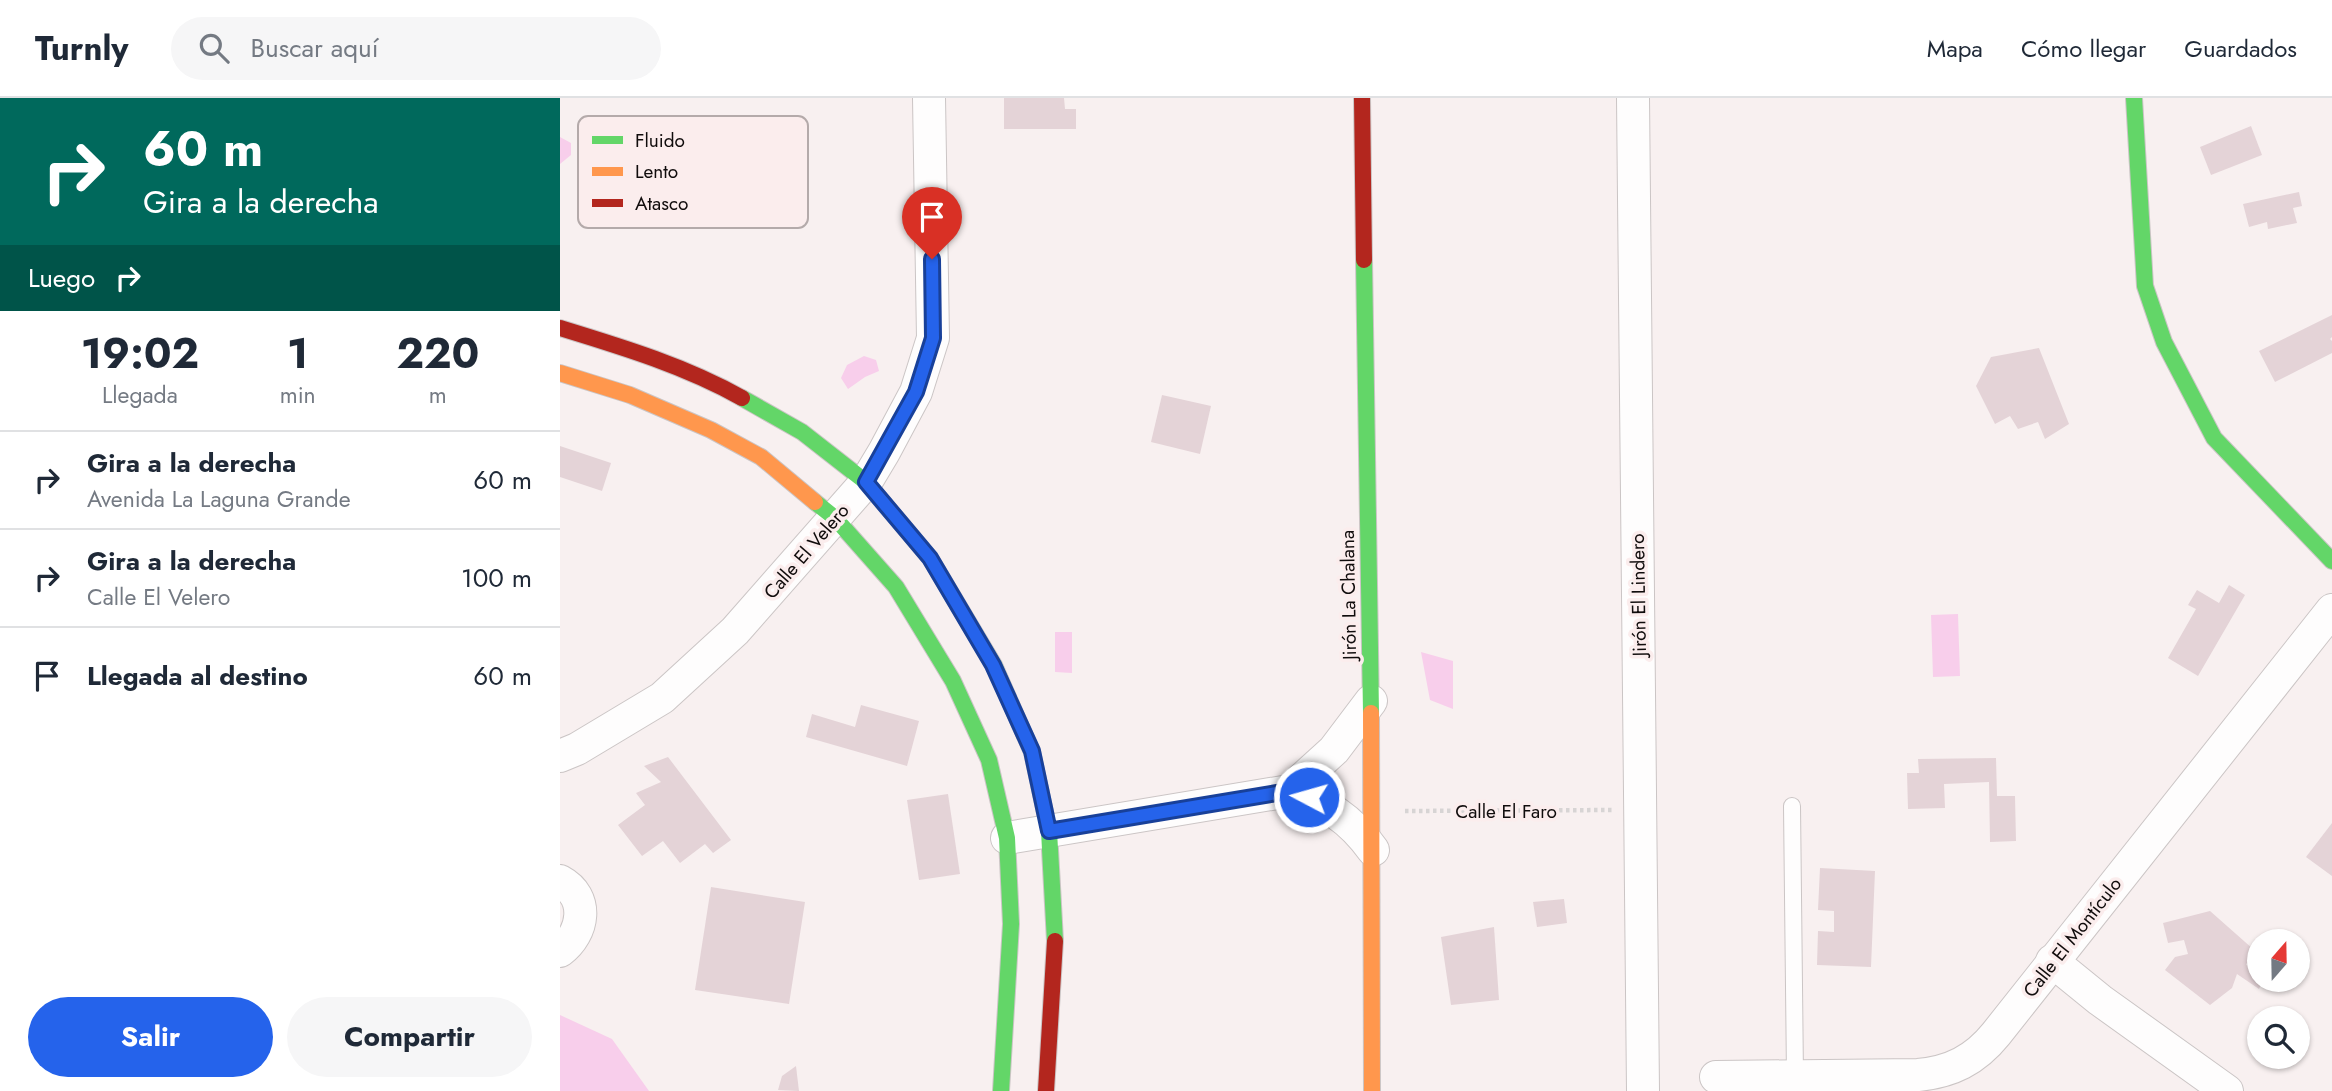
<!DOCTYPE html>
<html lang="es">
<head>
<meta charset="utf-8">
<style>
  body { margin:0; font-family:Jost,sans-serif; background:#f6f6f7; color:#1f2937; height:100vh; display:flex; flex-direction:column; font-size:26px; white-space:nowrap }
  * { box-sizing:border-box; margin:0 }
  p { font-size:23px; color:#747a83 }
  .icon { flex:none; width:38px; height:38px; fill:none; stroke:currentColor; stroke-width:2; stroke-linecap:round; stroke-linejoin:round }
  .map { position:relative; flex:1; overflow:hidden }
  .side { display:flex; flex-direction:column; background:#fff; width:560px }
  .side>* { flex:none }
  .guide { background:#00695c; color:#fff; overflow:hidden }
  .needle { width:46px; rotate:20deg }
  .buttons { position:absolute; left:1687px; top:831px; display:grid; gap:14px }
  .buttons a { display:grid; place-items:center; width:63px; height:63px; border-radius:50%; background:#fff; box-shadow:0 2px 5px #0004; font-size:35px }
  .pin { position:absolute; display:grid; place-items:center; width:60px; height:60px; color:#fff; margin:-72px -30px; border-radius:50% 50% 50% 0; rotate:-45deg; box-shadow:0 0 7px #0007 }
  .pin .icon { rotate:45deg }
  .me { position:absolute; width:77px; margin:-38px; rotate:276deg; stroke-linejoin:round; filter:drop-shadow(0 0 5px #0008) }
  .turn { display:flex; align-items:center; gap:24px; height:147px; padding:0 28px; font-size:32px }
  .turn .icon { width:91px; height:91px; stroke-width:2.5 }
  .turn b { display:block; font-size:49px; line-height:60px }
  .then { display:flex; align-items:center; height:66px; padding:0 28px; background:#0003; gap:14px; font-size:26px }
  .eta { display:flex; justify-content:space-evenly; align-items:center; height:119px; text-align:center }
  .eta b { font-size:42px; font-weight:700; line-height:49px }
  .button { display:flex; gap:14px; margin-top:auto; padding:14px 28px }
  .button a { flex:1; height:80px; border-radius:42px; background:#2563eb; color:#fff; font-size:28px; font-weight:700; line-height:80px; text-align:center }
  .button a+a { background:#f6f6f7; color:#1f2937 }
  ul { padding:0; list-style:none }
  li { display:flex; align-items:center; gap:21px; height:98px; padding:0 28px; border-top:2px solid #e0e1e3 }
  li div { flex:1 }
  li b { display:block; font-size:26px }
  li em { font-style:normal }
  header { display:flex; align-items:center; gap:42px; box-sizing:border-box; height:98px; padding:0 35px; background:#fff; border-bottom:2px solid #e0e1e3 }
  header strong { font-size:33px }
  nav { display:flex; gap:38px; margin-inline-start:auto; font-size:24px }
  .search { width:490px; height:63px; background:#f6f6f7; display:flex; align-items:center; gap:18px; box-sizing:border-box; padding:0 24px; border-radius:38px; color:#747a83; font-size:26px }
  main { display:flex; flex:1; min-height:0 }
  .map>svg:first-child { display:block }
  .water { fill:#f8ceeb }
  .building { fill:#e4d3d7 }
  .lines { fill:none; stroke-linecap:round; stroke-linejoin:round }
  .lane-casing { stroke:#cbc5c5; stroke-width:18 }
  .street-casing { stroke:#cbc5c5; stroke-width:34 }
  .fast-casing { stroke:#cbc5c5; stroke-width:18 }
  .slow-casing { stroke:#cbc5c5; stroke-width:18 }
  .jam-casing { stroke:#cbc5c5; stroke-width:18 }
  .path { stroke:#d7d4d4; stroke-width:4.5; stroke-dasharray:3.5 3.5; stroke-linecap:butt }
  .lane { stroke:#fefdfd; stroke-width:16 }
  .street { stroke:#fefdfd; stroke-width:32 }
  .fast { stroke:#63d668; stroke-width:16 }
  .slow { stroke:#ff974d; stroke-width:16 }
  .jam { stroke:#b3261e; stroke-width:16 }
  .route-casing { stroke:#184099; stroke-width:18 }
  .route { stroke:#2563eb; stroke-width:12 }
  .labels { text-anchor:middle; stroke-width:7; stroke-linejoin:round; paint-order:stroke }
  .street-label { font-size:19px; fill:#100c0c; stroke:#fbeded }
  .key { fill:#fbeded; stroke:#b4aaaa; stroke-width:2 }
  .key-label { font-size:19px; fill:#100c0c }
</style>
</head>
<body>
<header>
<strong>Turnly</strong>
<div class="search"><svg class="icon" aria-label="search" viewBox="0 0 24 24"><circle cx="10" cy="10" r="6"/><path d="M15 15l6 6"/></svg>Buscar aquí</div>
<nav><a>Mapa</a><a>Cómo llegar</a><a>Guardados</a></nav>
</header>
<main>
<section class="side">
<div class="guide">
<div class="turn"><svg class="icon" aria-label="right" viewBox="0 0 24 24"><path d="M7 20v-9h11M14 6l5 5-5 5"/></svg><div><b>60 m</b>Gira a la derecha</div></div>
<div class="then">Luego<svg class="icon" aria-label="right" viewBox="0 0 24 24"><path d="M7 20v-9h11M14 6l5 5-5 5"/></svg></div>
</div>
<div class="eta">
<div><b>19:02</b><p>Llegada</p></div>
<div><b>1</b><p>min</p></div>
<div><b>220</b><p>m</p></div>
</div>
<ul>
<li><svg class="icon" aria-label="right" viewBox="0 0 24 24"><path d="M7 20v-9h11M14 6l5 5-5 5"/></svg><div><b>Gira a la derecha</b><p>Avenida La Laguna Grande</p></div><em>60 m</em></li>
<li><svg class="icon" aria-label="right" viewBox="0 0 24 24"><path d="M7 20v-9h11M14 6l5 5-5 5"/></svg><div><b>Gira a la derecha</b><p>Calle El Velero</p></div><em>100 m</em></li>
<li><svg class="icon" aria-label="arrive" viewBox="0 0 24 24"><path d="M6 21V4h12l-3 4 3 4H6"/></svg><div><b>Llegada al destino</b></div><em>60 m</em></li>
</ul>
<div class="button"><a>Salir</a><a>Compartir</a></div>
</section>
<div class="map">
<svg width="1772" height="993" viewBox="0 0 1772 993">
  <rect width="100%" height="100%" fill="#f8f0f0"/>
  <g class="water">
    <polygon points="0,39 11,45 11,57 0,66"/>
    <polygon points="304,258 316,262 319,273 305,279 288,291 281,280 287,267"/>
    <polygon points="1398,516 1400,578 1373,579 1371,517"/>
    <polygon points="495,534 512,534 512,575 495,574"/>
    <polygon points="861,554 893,563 893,611 870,602"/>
    <polygon points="0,917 52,941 89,993 0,993"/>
  </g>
  <g class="building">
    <polygon points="444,0 504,0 505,11 516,11 516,31 444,31"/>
    <polygon points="1691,28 1702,57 1651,77 1640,49"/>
    <polygon points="1739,94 1742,108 1733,110 1737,125 1708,131 1707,124 1689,129 1683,106"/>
    <polygon points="1772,217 1772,239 1770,241 1772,243 1772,255 1715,284 1699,253"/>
    <polygon points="1479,250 1509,326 1485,341 1478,324 1458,331 1450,318 1435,326 1416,288 1431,259"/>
    <polygon points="602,297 651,308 640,356 591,344"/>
    <polygon points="0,348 51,365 42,393 0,379"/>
    <polygon points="1669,487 1685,497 1638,578 1608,560 1636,511 1628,507 1637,492 1659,505"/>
    <polygon points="301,607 359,623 347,668 246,639 252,616 295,629"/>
    <polygon points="108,659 171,742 153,755 145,746 120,765 103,743 82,758 58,727 85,707 76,695 101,684 84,668"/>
    <polygon points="1436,660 1437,698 1455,698 1456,743 1430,744 1429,684 1384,686 1385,710 1348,711 1347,675 1359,675 1358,661"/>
    <polygon points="388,696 400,776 359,782 347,702"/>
    <polygon points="1772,725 1772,778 1746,759"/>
    <polygon points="1260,770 1315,773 1311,869 1257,867 1258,833 1274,834 1274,813 1258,812"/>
    <polygon points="151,789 245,804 229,906 135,892"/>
    <polygon points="1004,801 1007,825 977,829 973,804"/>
    <polygon points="1650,813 1693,851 1686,867 1699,872 1699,882 1703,882 1699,891 1677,876 1672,890 1650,907 1605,872 1615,859 1628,856 1624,842 1608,845 1603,825"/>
    <polygon points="934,829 939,902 891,907 881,839"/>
    <polygon points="236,968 239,993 218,992 222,978"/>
  </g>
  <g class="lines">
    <g class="lane-casing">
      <polyline id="lane" points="1232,708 1235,978"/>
    </g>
    <g class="street-casing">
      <g id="street">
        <polyline points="1073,0 1083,993"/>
        <polyline points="0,658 17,651 102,600 175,533 306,384 324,354 356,294 373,240 369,0"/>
        <polyline points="729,693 774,652 811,603"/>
        <path d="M 447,740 L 729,693 C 765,704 791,721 813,752"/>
        <path d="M 0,783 C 30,799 24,835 0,853"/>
        <polyline points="1492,863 1540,902 1667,993"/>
        <path d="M 1156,979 L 1358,977 C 1391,974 1415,962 1436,936 L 1772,512"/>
      </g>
    </g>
    <g class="fast-casing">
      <g id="fast">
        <polyline points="1574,0 1585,188 1604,244 1654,340 1772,463"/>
        <polyline points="804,162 811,615"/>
        <polyline points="182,300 242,334 306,384 370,460 434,567 472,654 489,733 495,843"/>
        <polyline points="255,404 275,420 336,489 393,583 429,662 447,740 451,826 441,993"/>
      </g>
    </g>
    <g class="slow-casing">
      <g id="slow">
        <polyline points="0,275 70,297 151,332 201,359 255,404"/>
        <polyline points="811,615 812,993"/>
      </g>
    </g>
    <g class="jam-casing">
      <g id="jam">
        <polyline points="802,0 804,162"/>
        <path d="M 0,230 C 62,249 125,268 182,300"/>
        <polyline points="486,993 495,843"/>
      </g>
    </g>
    <polyline class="path" points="845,713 1053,712"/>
    <use href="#lane" class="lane"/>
    <use href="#street" class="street"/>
    <use href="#fast" class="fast"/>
    <use href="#slow" class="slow"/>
    <use href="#jam" class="jam"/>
  </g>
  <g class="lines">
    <g class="route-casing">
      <polyline id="route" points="372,161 373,240 356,294 306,384 370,460 433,567 472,653 489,733 729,693 749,699"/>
    </g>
    <use href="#route" class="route"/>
  </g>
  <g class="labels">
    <g class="street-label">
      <text transform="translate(246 453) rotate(-49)" y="7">Calle El Velero</text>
      <text transform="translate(788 497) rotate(-91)" y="7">Jirón La Chalana</text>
      <text transform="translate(1078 497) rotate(-91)" y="7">Jirón El Lindero</text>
      <text x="946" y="720">Calle El Faro</text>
      <text transform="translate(1512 839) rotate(-52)" y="7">Calle El Montículo</text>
    </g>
  </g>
  <rect x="18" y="18" width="230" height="112" rx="10" class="key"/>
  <rect x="32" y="38" width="31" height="8" fill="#63d668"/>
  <rect x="32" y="69" width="31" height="9" fill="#ff974d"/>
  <rect x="32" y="101" width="31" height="8" fill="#b3261e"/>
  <g class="key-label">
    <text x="75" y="49">Fluido</text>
    <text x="75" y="80">Lento</text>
    <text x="75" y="112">Atasco</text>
  </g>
</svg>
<div class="buttons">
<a><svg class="needle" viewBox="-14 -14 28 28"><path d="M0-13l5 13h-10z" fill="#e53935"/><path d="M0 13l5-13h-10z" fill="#747a83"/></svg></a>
<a><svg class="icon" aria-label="search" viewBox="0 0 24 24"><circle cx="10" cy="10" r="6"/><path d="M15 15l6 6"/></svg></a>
</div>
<div class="pin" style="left:372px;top:161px;background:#d93025"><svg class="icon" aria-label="arrive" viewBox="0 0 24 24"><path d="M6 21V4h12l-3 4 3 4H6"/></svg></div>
<svg class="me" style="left:749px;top:699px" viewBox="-20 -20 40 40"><circle r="17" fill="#2563eb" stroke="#fff" stroke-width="3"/><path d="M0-11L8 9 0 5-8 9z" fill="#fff"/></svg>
</div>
</main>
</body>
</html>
